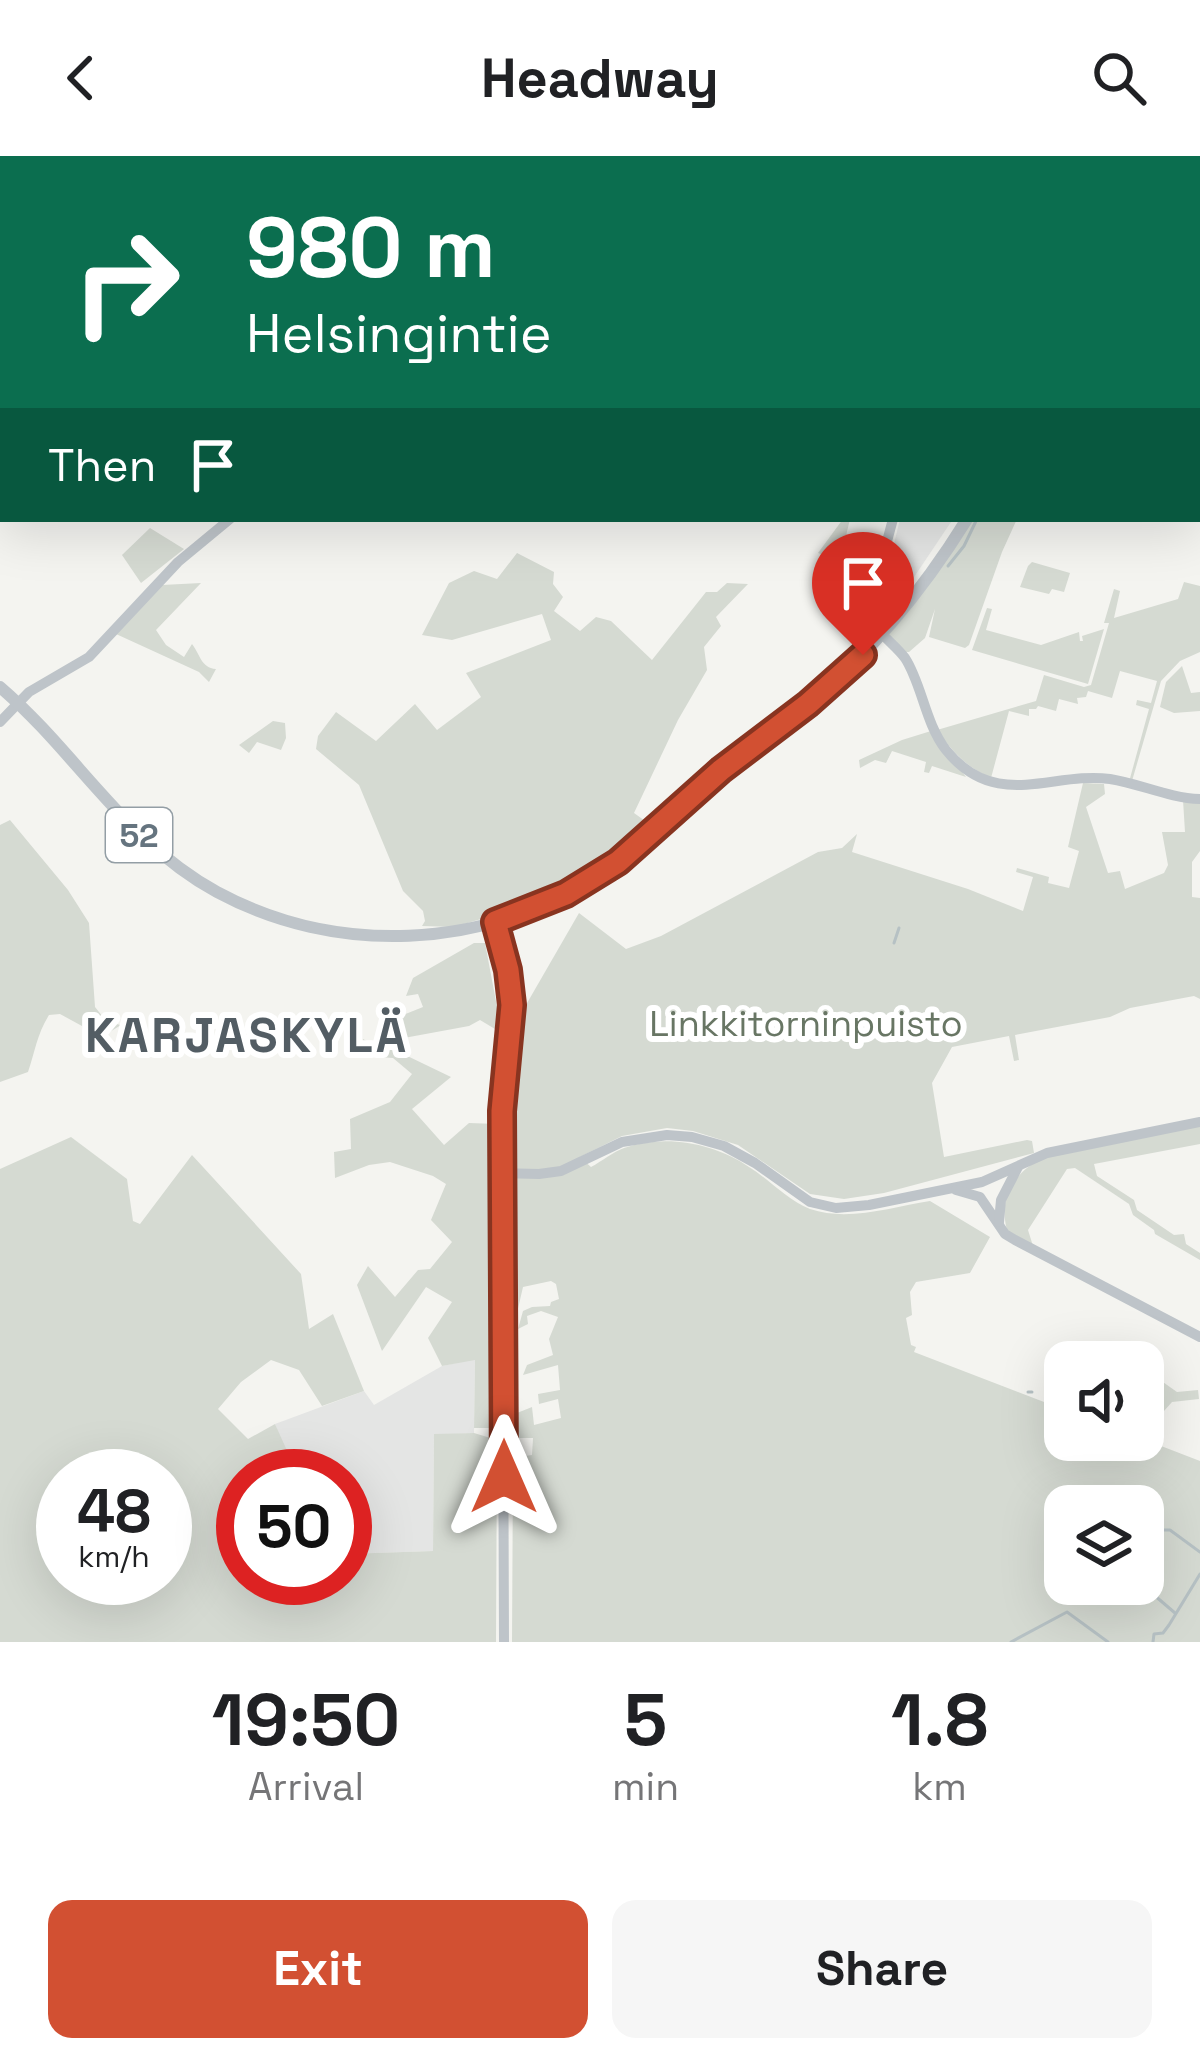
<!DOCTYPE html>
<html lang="en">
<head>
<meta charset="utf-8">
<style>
  body { margin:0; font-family:"Space Grotesk",sans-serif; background:#f6f6f6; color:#202124; height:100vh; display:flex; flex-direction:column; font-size:45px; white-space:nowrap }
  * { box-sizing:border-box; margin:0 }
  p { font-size:39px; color:#757577 }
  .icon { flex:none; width:66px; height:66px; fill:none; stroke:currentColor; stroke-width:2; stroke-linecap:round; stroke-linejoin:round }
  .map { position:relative; height:1486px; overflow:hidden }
  .sheet { display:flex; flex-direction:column; background:#fff; flex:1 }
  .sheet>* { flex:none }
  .hud { position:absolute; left:0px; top:0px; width:1200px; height:366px; box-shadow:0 12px 48px #0002; background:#0b6e4f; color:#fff; overflow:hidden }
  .tools { position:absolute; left:1044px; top:1185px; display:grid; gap:24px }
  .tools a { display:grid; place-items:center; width:120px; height:120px; border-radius:24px; background:#fff; box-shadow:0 12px 48px #0002; font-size:60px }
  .speed { position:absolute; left:36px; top:1293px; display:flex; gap:24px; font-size:60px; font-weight:700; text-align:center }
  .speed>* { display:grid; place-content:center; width:156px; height:156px; border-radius:50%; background:#fff; box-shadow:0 12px 48px #0002; line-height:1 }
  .speed small { font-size:30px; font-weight:400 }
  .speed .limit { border:18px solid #d22; background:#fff; color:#111 }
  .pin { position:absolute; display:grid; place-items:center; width:102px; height:102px; color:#fff; margin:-123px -51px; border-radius:50% 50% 50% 0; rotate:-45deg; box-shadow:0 0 12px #0007 }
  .pin .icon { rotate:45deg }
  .me { position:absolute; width:132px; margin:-66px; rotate:0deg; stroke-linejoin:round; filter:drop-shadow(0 0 9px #0008) }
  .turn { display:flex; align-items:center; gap:42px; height:252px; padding:0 48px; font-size:54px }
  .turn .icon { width:156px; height:156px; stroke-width:2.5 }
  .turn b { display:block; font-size:84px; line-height:102px }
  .then { display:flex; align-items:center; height:114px; padding:0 48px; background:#0003; gap:24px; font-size:45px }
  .eta { display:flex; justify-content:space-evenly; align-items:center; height:204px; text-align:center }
  .eta b { font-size:72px; font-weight:800; line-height:84px }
  .primary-button { display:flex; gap:24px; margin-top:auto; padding:24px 48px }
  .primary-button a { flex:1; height:138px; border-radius:24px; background:#d25032; color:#fff; font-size:48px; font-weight:800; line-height:138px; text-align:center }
  .primary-button a+a { background:#f6f6f6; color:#202124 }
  header { display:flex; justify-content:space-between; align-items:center; height:156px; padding:0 48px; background:#fff; font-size:54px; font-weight:800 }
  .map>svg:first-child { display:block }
  .built { fill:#e4e5e4 }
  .green { fill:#d5dad2; fill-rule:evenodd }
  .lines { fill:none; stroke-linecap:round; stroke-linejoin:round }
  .stream { stroke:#b6c1c4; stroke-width:3 }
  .secondary { stroke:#bec4c9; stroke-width:10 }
  .primary { stroke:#bec4c9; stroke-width:12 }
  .route-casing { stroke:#883420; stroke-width:30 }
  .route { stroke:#d25032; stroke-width:21 }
  .labels { text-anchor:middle; stroke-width:12; stroke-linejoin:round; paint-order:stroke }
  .shield { fill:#fff; stroke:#939ea5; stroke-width:3 }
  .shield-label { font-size:33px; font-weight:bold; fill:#65747f }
  .park-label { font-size:36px; fill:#687664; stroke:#fff }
  .district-label { font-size:48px; font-weight:bold; letter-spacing:3px; fill:#535d64; stroke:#fff }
</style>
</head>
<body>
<header><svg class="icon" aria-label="back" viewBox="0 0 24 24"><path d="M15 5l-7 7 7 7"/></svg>Headway<svg class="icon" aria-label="search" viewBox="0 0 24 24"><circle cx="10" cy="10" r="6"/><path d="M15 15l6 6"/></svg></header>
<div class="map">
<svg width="1200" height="1486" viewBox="0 0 1200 1486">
  <rect width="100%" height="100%" fill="#f4f4f0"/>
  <g class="built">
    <polygon points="900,363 953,363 900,442 884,429"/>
    <polygon points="475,1203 474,1277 434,1279 433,1395 345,1398 345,1320 294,1320 275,1268 364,1235 374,1249 442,1210"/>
  </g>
  <g class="green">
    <polygon points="0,0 19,1 458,0 455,3 17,2 3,3 3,20 0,20"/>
    <polygon points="843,363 850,363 840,405 818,397"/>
    <polygon points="978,363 1017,363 1002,396 969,489 965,492 929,481 935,453 925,482 909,496 905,496 886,480 972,364 976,367"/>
    <polygon points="150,372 184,393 141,427 122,399"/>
    <polygon points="517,397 554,416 553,428 563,441 554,455 580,475 596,461 611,465 652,504 706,436 717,436 727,427 748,428 716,461 721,470 704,491 707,514 678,564 634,657 648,667 584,723 539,746 454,771 422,770 425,765 423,755 403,735 359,629 316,593 318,580 336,556 376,585 415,548 437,574 481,541 466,517 551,484 542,458 452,484 422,479 449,427 474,415 497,423"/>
    <polygon points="1032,406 1070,417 1064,436 1052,433 1049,438 1020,431 1028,410"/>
    <path d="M 1184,426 L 1200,430 L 1200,496 L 1180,505 L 1161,525 L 1132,625 L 1129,626 L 1149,553 L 1136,549 L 1137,544 L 1151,547 L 1157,525 L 1120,515 L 1112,542 L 1088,535 L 1086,541 L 1077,542 L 1078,548 L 1059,543 L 1056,555 L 1038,550 L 1036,553 L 1029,553 L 1029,560 L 1009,555 L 991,622 C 966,611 953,596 937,574 L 1036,545 L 1044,519 L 1084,531 L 1091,529 L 1109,467 L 1104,467 L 1114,433 L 1120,435 L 1114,462 L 1178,443 Z"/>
    <path d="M 201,427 L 156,474 L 166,489 L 184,501 L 192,488 C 200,498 201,512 216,513 L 209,526 L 199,516 L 116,478 L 162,429 Z"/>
    <polygon points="987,452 992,453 986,474 1041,489 1079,476 1080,485 1083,485 1082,480 1104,473 1088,528 972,494"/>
    <polygon points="1182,510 1191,537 1200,536 1200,555 1174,557 1160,551 1166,526"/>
    <polygon points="273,565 285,567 286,582 281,594 257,586 249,597 239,589"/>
    <polygon points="931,575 966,621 932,610 929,617 924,616 926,606 892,595 886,607 875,604 860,612 859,604 902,584"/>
    <path d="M 1083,627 L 1104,628 L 1105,638 L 1086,651 L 1108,717 L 1120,715 L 1125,733 L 1164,717 L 1168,709 L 1162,676 L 1185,676 L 1183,644 L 1200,645 L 1200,695 L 1192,706 L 1192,741 L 1200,742 L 1200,843 L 1194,840 L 1130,852 L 1110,861 L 1015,879 L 1019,904 L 1014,905 L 1009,880 L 952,891 L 932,927 L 944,1001 L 1027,984 L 1032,985 L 1034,997 L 884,1037 L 844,1043 L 810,1038 L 738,989 L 693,975 L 667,972 L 622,980 L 580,1001 L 591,1011 C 602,1005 613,996 624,992 C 665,978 714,987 749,1011 C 770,1024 787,1044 810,1053 C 848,1066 892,1051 930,1045 L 990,1081 L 970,1117 L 916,1126 L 910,1136 L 912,1159 L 906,1162 L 911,1189 L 916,1191 L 914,1196 L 1065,1254 L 1065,1284 L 1143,1283 L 1200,1305 L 1200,1486 L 512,1486 L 513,1310 L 517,1301 L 532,1299 L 533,1282 L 517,1282 L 517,1257 L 532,1251 L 534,1269 L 561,1262 L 558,1243 L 539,1248 L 538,1238 L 560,1234 L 558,1209 L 523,1219 L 527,1209 L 553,1199 L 549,1183 L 558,1161 L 541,1155 L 527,1160 L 528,1168 L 518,1173 L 523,1155 L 532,1151 L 550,1150 L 551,1146 L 559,1143 L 556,1128 L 551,1125 L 523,1131 L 511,1183 L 512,1013 L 507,1012 L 510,928 L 519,861 L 579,757 L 626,793 L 661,780 L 818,696 L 842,692 L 857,678 L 852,696 L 968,733 L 1023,755 L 1033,721 L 1016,716 L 1017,712 L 1049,721 L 1048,727 L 1069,732 L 1079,695 L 1068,691 ZM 1065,1350 L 1143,1350 L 1143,1428 L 1065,1428 Z"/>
    <path d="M 10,664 L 68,734 L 89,767 L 95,851 L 107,866 L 121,869 L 87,890 L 82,870 L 60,858 L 49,859 C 37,878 35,896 28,916 L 0,926 L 0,669 Z"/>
    <polygon points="474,787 485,787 498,856 495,873 480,864 469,870 393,884 397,895 451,921 412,953 444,989 469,967 497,968 497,1196 493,1272 474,1272 475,1204 442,1210 428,1182 452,1146 426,1131 382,1195 357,1129 368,1110 395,1141 418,1114 430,1113 452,1086 431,1064 446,1028 433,1020 390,1006 369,1009 335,1022 334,996 351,993 350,963 390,946 412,918 393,902 353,899 362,894 363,883 374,889 393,863 423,851 418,838 406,840 413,822"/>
    <path d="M 1200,970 L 1200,988 L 1094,1008 L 1097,1020 L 1134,1044 L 1137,1054 L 1174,1079 L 1184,1078 L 1186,1088 L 1200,1097 L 1200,1104 L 1155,1078 L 1154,1074 L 1133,1059 L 1129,1048 L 1075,1012 L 1067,1013 L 1028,1074 L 1033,1090 L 1007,1074 C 998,1040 1015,1016 1044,1001 Z"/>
    <path d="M 71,981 L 127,1023 L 133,1065 L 140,1068 L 192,999 L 301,1118 L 309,1173 L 333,1158 L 364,1235 L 322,1250 L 299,1214 L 271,1204 L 241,1226 L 218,1253 L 248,1283 L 275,1268 L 298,1319 L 243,1320 L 243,1422 L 345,1422 L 345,1398 L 433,1395 L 434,1278 L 474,1277 L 497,1284 L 496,1486 L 0,1486 L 0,1013 ZM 63,1320 L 165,1320 L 165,1422 L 63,1422 Z"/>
    <polygon points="1143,1212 1177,1236 1198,1234 1199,1243 1172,1246 1164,1255 1155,1280 1143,1275"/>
  </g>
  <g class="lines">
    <g class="stream">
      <polyline points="193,0 194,3"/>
      <polyline points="227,0 246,3"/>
      <polyline points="17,3 19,0"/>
      <polyline points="201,3 220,0"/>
      <polyline points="297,3 302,0"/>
      <polyline points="0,21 3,21"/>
      <polyline points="0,138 3,135"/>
      <polyline points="0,255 3,258"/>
      <polyline points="948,410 964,390 977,363"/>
      <polyline points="894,787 899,772"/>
      <polyline points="1028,1236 1032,1236"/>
      <polyline points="1143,1384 1154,1374 1170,1374 1200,1396"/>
      <polyline points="1143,1400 1150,1406 1154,1439 1175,1457"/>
      <polyline points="1011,1486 1067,1456 1108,1486"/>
      <polyline points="1153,1486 1154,1478 1163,1477 1169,1469 1200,1418"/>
    </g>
    <g class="secondary">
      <polyline points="476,0 479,3"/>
      <polyline points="896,3 896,0"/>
      <polyline points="1193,3 1195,0"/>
      <polyline points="1197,166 1200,169"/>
      <polyline points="880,476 874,464 880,444 876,426 893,363"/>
      <path d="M 886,482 C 892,488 900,495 905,502 C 922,528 925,567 946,594 C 996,656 1052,615 1110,623 C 1141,628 1169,642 1200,643"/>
      <polyline points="0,566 29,536 89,501 178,406 230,363"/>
      <polyline points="495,766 508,814 512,849 502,955 504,1486"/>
      <polyline points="502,1017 539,1018 561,1015 622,986 667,979 692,981 724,990 755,1007 810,1046 836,1052 869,1049 982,1026 1047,997 1200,966"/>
      <polyline points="956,1034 980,1041 1005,1078 1015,1084 1200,1181"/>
      <polyline points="999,1066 1001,1044 1018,1011"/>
    </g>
    <g class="primary">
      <polyline points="1120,3 1121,0"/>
      <path d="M 0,531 C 76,596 126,687 217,736 C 336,800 483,794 597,720 C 644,691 679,648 721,614 C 749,591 780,571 808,548 C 873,496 923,434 967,363"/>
    </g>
  </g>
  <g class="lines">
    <g class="route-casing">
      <polyline id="route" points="504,1321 502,955 512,849 508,814 495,766 566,738 618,706 721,614 808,548 863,499"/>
    </g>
    <use href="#route" class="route"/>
  </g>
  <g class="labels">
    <rect class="shield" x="106" y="652" width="66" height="54" rx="9"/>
    <g class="shield-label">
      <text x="139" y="691">52</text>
    </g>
    <g class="park-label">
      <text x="806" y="880">Linkkitorninpuisto</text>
    </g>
    <g class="district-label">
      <text x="247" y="896">KARJASKYLÄ</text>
    </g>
  </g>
</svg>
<div class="tools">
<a><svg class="icon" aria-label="sound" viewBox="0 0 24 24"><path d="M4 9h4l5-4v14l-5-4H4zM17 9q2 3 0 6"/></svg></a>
<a><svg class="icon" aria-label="layers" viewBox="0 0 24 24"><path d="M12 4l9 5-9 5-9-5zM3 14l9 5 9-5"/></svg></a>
</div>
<div class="speed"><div>48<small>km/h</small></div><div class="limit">50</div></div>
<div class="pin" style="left:863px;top:499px;background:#d93025"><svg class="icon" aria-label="arrive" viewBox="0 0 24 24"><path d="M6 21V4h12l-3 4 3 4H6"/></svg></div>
<svg class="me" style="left:504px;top:1321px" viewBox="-20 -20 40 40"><path d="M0-17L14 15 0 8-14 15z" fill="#d25032" stroke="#fff" stroke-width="4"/></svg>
<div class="hud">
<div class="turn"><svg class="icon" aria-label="right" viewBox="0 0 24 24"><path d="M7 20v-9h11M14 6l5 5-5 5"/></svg><div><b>980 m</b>Helsingintie</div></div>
<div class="then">Then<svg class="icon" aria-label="arrive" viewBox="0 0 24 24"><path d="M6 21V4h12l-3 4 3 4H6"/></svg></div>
</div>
</div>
<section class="sheet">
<div class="eta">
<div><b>19:50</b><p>Arrival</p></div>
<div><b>5</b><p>min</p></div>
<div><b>1.8</b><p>km</p></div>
</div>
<div class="primary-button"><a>Exit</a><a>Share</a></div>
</section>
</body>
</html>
